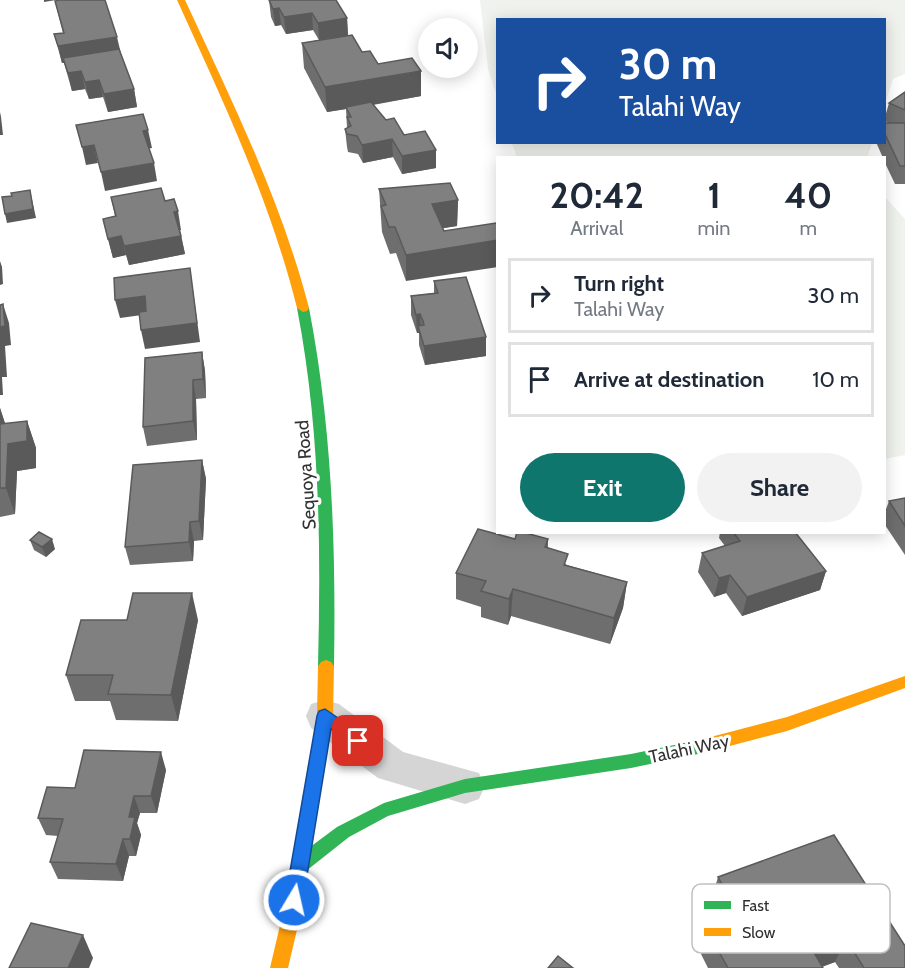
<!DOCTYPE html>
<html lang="en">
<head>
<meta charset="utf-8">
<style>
  body { margin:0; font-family:Cabin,sans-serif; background:#f2f2f3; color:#1f2937; height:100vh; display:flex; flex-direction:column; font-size:22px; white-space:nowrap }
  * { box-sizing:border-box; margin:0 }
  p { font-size:20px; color:#747a83 }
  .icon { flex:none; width:33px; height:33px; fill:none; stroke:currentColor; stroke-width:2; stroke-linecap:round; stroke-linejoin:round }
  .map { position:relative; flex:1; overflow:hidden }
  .sheet { position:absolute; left:496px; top:156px; width:390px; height:378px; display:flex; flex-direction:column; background:#fff; border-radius:0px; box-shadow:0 3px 15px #0003 }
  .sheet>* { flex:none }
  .guide { position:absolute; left:496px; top:18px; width:390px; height:126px; border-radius:0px; box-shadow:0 3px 15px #0003; background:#1a4fa0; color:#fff; overflow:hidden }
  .controls { position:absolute; left:418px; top:18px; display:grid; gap:12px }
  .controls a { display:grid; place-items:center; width:60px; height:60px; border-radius:50%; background:#fff; box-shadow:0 3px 15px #0003; font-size:30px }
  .pin { position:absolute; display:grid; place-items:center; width:51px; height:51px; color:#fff; margin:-26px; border-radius:12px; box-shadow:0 3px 9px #0006 }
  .me { position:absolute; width:66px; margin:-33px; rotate:9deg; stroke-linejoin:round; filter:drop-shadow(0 0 4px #0008) }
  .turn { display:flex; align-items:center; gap:21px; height:126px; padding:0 24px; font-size:27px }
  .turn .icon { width:78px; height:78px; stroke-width:2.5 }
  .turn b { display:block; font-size:42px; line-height:51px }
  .eta { display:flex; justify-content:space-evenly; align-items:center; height:102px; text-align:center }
  .eta b { font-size:36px; font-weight:700; line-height:42px }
  .action { display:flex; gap:12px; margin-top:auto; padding:12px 24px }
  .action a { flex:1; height:69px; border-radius:36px; background:#0f766e; color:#fff; font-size:24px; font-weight:700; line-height:69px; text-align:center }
  .action a+a { background:#f2f2f3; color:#1f2937 }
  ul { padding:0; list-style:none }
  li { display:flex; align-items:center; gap:18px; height:75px; margin:0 12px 9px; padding:0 12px; border:3px solid #e0e1e3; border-radius:0px }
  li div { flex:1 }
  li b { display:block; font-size:22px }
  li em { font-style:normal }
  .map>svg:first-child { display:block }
  .green { fill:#f0f3ed }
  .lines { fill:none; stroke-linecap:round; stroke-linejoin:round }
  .street { fill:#d5d5d5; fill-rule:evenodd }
  .fast { fill:#30b455; fill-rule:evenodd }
  .slow { fill:#ff9f0a; fill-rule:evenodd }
  .wall { fill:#6e6e6e }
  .shaded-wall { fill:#5a5a5a }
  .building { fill:#808080; stroke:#5a5a5a; stroke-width:1.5 }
  .route { fill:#1a73e8; stroke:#114b97; stroke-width:1.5 }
  .labels { text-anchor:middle; stroke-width:6; stroke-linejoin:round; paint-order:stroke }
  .street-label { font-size:18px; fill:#313131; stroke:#fff }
  .key { fill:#fff; stroke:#c1c1c1; stroke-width:1.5 }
  .key-label { font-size:16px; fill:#313131 }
</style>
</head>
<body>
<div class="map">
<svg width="905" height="968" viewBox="0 0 905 968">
  <rect width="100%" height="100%" fill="#fff"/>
  <g class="green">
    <polygon points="480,0 905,0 905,74 893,79 885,103 885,20 498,20 498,99 488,69"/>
    <polygon points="512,143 512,142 872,143 867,158 517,158"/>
    <polygon points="885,197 905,219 905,455 885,459"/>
  </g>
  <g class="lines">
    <polygon class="street" points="325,700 339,704 403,752 479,773 485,786 479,799 465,804 378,778 311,728 306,716 311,704"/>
    <g class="fast">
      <path d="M 303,304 L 309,308 C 332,427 336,545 334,666 L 331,670 L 326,672 L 321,670 L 318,666 C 321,545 320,427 297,308 Z"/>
      <polygon points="703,739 709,741 711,746 709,751 703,753 631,768 465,793 388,816 349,837 306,871 300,873 294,871 291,865 294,859 337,827 384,803 465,779 631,754"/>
    </g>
    <g class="slow">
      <path d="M 177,0 L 185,0 C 232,101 281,200 309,308 L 307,311 L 303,312 L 297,308 C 270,200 223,101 177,0 Z"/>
      <polygon points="326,660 331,662 334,666 333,716 300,917 288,968 270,968 282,917 317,716 318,666 321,662"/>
      <polygon points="905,676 905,688 787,731 703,753 697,751 695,746 697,741 703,739 787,717"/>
    </g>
  </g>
  <g class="wall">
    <polygon points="269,0 347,18 348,36 362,52 421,96 373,105 386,120 404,135 436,150 436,168 402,174 393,157 363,163 358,154 348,152 347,147 345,129 347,128 346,109 327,112 304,68 302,43 319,40 313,30 286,34 281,25 275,26 271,17"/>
    <polygon points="55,1 120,51 134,89 137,107 108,112 103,97 89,99 85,89 72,91 64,63 62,63 54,34 63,33"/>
    <polygon points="905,92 905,184 895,184 885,163 885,158 883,158 876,142 885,142 885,123 888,123 885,121 885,117 889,103"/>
    <polygon points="379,189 458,200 457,226 443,228 406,281 396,253 390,254 382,232"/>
    <polygon points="111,197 165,201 181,230 180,230 185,254 129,265 126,255 113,258 103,219 115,216"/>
    <polygon points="434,281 486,337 486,356 425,365 419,345 419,333 417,333 411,315 411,296 434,293"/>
    <polygon points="202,352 205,371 206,398 196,399 197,440 147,446 143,427"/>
    <polygon points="0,408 5,424 27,421 36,448 36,468 17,471 15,514 0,517"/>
    <polygon points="202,460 206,479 203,540 194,541 193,561 130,565 125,547"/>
    <polygon points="905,498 905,555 885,525 885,512 889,501"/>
    <polygon points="720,532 795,532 826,571 820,590 742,616 726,593 714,597 698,572 702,553 725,546 719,538"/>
    <polygon points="515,539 548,539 548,548 567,565 627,582 623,608 610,644 511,616 508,625 481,617 481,607 456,599 456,573"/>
    <polygon points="30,540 55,549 46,557 34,550"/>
    <polygon points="127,620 198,620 178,721 116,720 110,701 75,701 66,675"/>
    <polygon points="166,770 157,813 140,813 137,823 141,835 136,856 129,856 123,881 58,879 50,862 58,836 46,835 38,818 75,788"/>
    <polygon points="718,877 905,968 839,968 835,962 822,967 823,968 708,968 701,954 708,932 724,926 711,901"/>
  </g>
  <g class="shaded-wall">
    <polygon points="44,0 56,0 44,2"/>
    <polygon points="279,8 281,25 275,26 273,9"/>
    <polygon points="312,13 313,30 286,34 284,17"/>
    <polygon points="347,18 348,36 319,40 318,23"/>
    <polygon points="117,37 121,54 62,63 58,46"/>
    <polygon points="81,71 85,89 72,91 68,73"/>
    <polygon points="421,71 421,96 347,109 346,107 346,109 327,112 325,87"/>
    <polygon points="99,80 103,97 89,99 85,82"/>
    <polygon points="134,89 137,107 108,112 104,94"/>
    <polygon points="0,112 1,117 3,135 0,135"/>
    <polygon points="148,130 152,148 147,149 143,131"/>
    <polygon points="392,139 393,157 363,163 362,145"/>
    <polygon points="94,145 98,163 86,165 82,147"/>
    <polygon points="436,150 436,168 402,174 402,156"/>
    <polygon points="154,163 157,181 105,191 101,172"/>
    <polygon points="30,190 36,218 7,223 5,214"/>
    <polygon points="458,200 457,226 432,230 432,204"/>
    <polygon points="178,211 181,230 177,231 174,212"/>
    <polygon points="121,236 126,255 113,258 108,239"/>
    <polygon points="181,236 185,254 129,265 124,246"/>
    <polygon points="498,240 498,267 406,281 406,255"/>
    <polygon points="0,261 2,267 3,284 0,285"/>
    <polygon points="190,268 200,342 145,349 141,330"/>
    <polygon points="145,296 149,314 120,318 115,300"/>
    <polygon points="3,304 9,323 11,345 5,346 7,377 2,377 3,395 0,395 0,327"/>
    <polygon points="420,314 421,333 418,326 419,333 417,333 416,315"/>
    <polygon points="486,337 486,356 425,365 424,346"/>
    <polygon points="202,352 205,371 206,398 203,379"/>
    <polygon points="193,380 196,399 197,440 193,421"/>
    <polygon points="0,408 6,426 0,437"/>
    <polygon points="27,421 36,448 36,468 17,471 15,514 6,488 8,444"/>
    <polygon points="202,460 206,479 203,540 199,521"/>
    <polygon points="190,522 194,541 193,561 189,542"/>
    <polygon points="52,539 55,549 46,557 42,547"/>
    <polygon points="826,571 820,590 742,616 747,597"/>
    <polygon points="730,575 726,593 714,597 719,578"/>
    <polygon points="627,582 623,608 610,644 614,618"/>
    <polygon points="513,589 511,616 508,625 509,599"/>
    <polygon points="192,593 198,620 178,721 171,695"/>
    <polygon points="161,752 166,770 157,813 151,796"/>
    <polygon points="134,796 140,813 137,823 141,835 136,856 130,839 129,817"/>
    <polygon points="123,839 129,856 123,881 116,864"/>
    <polygon points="83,935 93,958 89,968 68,968"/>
    <polygon points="846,939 835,962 818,968 813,951"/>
  </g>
  <g class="building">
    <polygon points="59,0 105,0 117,37 58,46 54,34 64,33 55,1"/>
    <polygon points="269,0 336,0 347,18 318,23 312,13 284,17 279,8 273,9"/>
    <polygon points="352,35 362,52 370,51 378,64 412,58 421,71 325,87 302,43"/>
    <polygon points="119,49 134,89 104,94 99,80 85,82 81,71 68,73 63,58"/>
    <polygon points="905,92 905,110 889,103"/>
    <polygon points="371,102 386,120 394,118 404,135 425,131 436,150 402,156 392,139 362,145 357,136 347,134 345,129 351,126 347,117 351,117 346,107"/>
    <polygon points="143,114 148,130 143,131 154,163 101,172 94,145 82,147 76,125"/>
    <polygon points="885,123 905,123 905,166 900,166 885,134"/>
    <polygon points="450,183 458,200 432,204 444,231 496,223 498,226 498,240 406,255 395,227 389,227 381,206 386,205 379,189"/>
    <polygon points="161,188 165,201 174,199 178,211 174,212 181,236 124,246 121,236 108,239 103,219 116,216 111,197"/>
    <polygon points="30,190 33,209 5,214 2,197 12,196 11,193"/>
    <polygon points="190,268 197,323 141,330 139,312 146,311 145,296 115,300 114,278"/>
    <polygon points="466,277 486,337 424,346 418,326 424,325 423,321 420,314 416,315 411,296 438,293 434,281"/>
    <polygon points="3,304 5,326 0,327 0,305"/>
    <polygon points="202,352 203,379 193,380 193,421 143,427 145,358"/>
    <polygon points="27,421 27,441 8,444 6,488 0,488 0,424"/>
    <polygon points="202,460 199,521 190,522 189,542 125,547 133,465"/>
    <polygon points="905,498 905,526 889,501"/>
    <polygon points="478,529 515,539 517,532 522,532 548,539 545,547 568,554 564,565 627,582 614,618 513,589 509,599 481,591 486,581 456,573"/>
    <polygon points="39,532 52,539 42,547 30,540"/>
    <polygon points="733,532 795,532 826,571 747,597 730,575 719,578 702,553 740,541"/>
    <polygon points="133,593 192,593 171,695 108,694 113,675 66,675 81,620 127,620"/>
    <polygon points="84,750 161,752 151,796 134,796 129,817 135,817 130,839 123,839 116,864 50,862 63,819 38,818 47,787 75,788"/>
    <polygon points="834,835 905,946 905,968 864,968 846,939 813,951 823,968 728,968 708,932 742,920 718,877"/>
    <polygon points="31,923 83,935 68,968 9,968"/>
    <polygon points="558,956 573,968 548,968"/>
  </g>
  <polygon class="route" points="325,709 364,736 366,741 364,746 358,748 331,729 303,900 300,906 294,908 288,906 285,900 317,716 319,711"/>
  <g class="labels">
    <g class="street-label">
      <text transform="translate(306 475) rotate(-94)" y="6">Sequoya Road</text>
      <text transform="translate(689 749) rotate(-12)" y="6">Talahi Way</text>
    </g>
  </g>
  <rect x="692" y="884" width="198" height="69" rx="9" class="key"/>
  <rect x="704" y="901" width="27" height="8" fill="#30b455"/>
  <rect x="704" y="928" width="27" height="8" fill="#ff9f0a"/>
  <g class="key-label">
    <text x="742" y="911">Fast</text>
    <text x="742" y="938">Slow</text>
  </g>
</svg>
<div class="controls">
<a><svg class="icon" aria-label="sound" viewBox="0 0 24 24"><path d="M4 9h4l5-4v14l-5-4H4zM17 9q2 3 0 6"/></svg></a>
</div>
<div class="pin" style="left:358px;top:741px;background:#d93025"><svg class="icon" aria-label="arrive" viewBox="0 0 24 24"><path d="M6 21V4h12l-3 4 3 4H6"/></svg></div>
<svg class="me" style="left:294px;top:900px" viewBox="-20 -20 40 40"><circle r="17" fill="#1a73e8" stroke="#fff" stroke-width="3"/><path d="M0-11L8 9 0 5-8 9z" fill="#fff"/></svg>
<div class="guide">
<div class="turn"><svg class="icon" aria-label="right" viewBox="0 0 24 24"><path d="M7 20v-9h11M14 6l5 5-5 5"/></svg><div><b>30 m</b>Talahi Way</div></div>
</div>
<section class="sheet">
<div class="eta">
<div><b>20:42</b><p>Arrival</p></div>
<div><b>1</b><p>min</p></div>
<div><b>40</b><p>m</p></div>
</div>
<ul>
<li><svg class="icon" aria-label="right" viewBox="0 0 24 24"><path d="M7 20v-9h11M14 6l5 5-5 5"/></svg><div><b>Turn right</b><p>Talahi Way</p></div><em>30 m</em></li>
<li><svg class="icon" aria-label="arrive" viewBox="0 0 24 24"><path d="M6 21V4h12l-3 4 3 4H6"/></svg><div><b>Arrive at destination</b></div><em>10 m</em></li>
</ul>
<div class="action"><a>Exit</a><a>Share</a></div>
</section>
</div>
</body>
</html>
